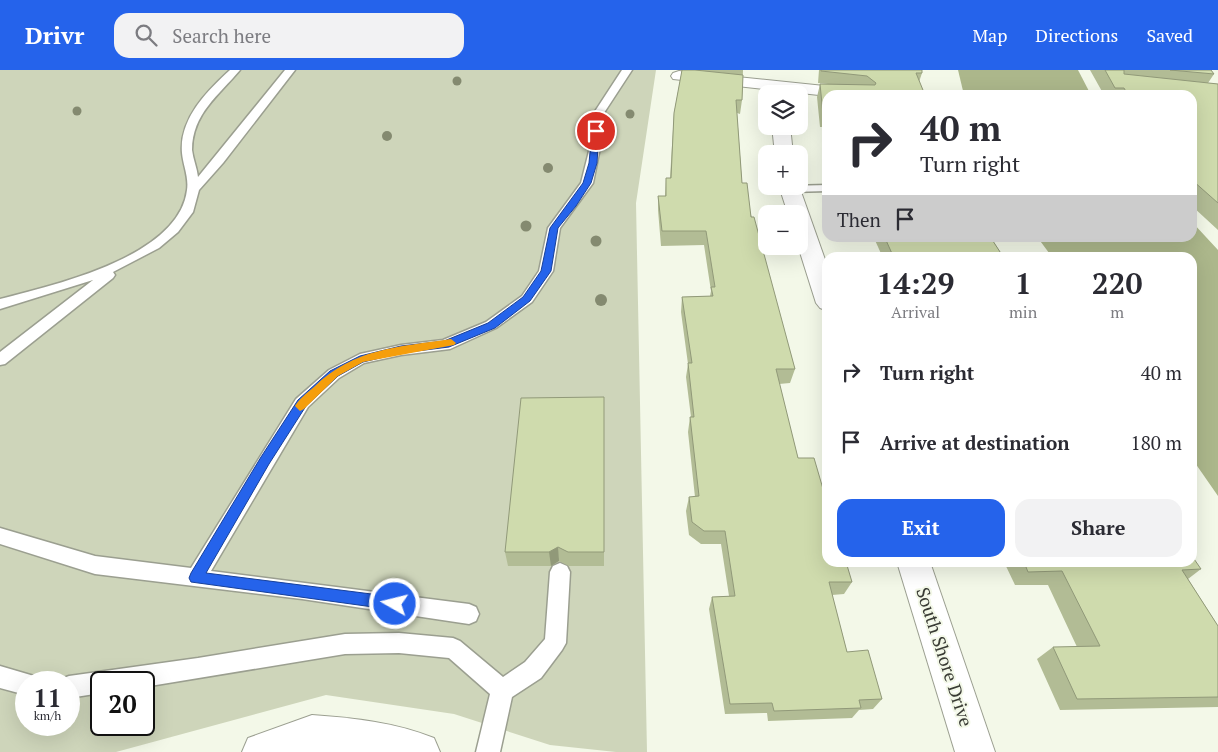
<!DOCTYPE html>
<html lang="en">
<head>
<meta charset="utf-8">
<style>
  body { margin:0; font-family:"PT Serif",serif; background:#f2f2f3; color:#2b2b33; height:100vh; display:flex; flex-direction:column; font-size:19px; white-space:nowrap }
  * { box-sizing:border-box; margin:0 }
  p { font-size:16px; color:#7c7c81 }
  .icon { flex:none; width:28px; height:28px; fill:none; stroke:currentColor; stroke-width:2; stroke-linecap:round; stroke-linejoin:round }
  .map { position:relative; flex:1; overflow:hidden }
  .panel { position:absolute; left:822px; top:182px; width:375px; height:315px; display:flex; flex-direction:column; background:#fff; border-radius:15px; box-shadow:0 5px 20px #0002 }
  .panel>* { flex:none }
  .top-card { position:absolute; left:822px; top:20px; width:375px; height:152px; border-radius:15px; box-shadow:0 5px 20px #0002; background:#fff; color:#2b2b33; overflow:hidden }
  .controls { position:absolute; left:758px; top:15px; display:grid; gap:10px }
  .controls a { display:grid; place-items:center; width:50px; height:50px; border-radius:10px; background:#fff; box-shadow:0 5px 20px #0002; font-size:25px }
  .speed { position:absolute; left:15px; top:601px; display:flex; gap:10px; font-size:25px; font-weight:700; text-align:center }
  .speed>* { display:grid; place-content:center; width:65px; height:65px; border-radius:50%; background:#fff; box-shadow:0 5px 20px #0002; line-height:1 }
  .speed small { font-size:12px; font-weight:400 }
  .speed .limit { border:2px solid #111; border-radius:8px; background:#fff; color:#111 }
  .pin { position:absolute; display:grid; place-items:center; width:42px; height:42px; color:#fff; margin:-21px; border:2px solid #fff; border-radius:50%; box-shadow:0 1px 5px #0007 }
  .me { position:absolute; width:55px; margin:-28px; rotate:278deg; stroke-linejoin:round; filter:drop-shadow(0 0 4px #0008) }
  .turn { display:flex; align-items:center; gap:18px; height:105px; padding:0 15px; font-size:22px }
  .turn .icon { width:65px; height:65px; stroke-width:2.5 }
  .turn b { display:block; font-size:35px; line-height:42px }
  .then { display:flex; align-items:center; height:48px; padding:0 15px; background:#0003; gap:10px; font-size:19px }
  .eta { display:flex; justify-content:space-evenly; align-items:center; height:85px; text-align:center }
  .eta b { font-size:30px; font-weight:600; line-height:35px }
  .button { display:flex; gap:10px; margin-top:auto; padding:10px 15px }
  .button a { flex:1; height:58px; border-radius:15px; background:#2563eb; color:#fff; font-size:20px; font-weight:600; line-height:58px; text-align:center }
  .button a+a { background:#f2f2f3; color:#2b2b33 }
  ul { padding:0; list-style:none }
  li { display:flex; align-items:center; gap:15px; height:70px; padding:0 15px }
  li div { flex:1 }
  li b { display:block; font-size:19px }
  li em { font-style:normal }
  header { display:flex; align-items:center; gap:30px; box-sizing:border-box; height:70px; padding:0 25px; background:#2563eb; color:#fff }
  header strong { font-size:24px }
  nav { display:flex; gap:28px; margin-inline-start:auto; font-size:18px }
  .search { width:350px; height:45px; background:#f2f2f3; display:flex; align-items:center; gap:12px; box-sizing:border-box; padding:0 18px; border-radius:15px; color:#7c7c81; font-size:19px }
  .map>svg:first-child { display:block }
  .green { fill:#ced5ba; fill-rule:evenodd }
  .water { fill:#acb78b }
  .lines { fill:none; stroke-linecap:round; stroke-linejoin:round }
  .lane-casing { stroke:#9b9f90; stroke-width:3 }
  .street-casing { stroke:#9b9f90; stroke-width:2 }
  .lane { fill:#fff; fill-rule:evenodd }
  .street { fill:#fff; fill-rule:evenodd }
  .tree { fill:#848a70 }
  .wall { fill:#b2bc95 }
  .shaded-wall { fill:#919979 }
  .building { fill:#cfdbad; stroke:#919979 }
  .route { fill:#2563eb; stroke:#184099 }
  .slow { fill:#f59e0b }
  .labels { text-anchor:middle; stroke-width:4; stroke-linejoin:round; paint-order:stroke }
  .near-street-label { font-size:18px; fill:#393b34; stroke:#f3f8e8 }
</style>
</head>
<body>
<header>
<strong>Drivr</strong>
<div class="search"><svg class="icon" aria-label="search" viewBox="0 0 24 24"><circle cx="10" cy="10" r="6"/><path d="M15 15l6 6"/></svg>Search here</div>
<nav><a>Map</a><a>Directions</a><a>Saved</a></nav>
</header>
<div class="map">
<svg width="1218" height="682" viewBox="0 0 1218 682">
  <rect width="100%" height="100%" fill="#f3f8e8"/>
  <path class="green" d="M 0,0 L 656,0 L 636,133 L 647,682 L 616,682 L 550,675 L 454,644 L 326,625 L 116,682 L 0,682 ZM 26,612 L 69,612 L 69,655 L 26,655 ZM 101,612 L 144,612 L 144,655 L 101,655 Z"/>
  <g class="water">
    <polygon points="958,0 1078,0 1091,25 964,25"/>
    <polygon points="1193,153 1218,180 1218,426 1193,390 1192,188 1052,187 1038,168 1192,168"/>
  </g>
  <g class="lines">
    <g class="lane-casing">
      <g id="lane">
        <path d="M 230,0 L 240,0 C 219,25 192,44 192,80 C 193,89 197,98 198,107 L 285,0 L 295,0 L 223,93 L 199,120 L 193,142 L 178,162 L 159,178 L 113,202 L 115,205 L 113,208 L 5,294 L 0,295 L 0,282 L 93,210 L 0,239 L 0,229 C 54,215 179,187 187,120 C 189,107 183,95 182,83 C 179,49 207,21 230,0 Z"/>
        <polygon points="622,0 632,0 600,49 601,73 593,113 560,158 553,201 532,232 496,258 450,279 401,285 364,293 339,308 308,337 211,501 469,534 476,537 479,544 476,551 469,554 302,529 95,504 0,474 0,458 95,486 191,498 296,329 329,300 360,284 401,275 443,270 486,252 522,226 539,201 548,158 581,113 591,73 590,49"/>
        <polygon points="828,115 828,121 790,122 784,119 787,116"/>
        <polygon points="560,493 567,496 570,502 566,573 562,580 541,608 512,627 500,682 476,682 490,624 449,588 399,583 345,584 144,617 144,612 101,612 101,623 69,628 69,612 60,612 61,609 69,606 198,588 345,564 399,563 453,568 460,571 503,607 525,592 545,569 550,502 553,496"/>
        <polygon points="0,596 34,606 36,612 26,612 26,625 0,618"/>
      </g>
    </g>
    <g class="street-casing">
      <g id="street">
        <polygon points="679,1 863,20 871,25 828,26 673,9 671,6 673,3"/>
        <polygon points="772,56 790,56 793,84 775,84"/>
        <polygon points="779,116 799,116 828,198 828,241 820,238 816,233 798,176 799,144 788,144"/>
        <polygon points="897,492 930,492 995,682 955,682"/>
        <path d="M 312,645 C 354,648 394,652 434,668 L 440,682 L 242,682 L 248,668 Z"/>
      </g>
    </g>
    <use href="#lane" class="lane"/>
    <use href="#street" class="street"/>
  </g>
  <g class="tree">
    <circle cx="457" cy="11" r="4.5"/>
    <circle cx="77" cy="41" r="4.5"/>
    <circle cx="630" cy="44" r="4.5"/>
    <circle cx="387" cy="66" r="5"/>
    <circle cx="548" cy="98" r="5"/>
    <circle cx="526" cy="156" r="5.5"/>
    <circle cx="596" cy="171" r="5.5"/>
    <circle cx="601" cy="230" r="6"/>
  </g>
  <g class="wall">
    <polygon points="682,0 743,0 742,30 740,44 737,43 742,113 795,299 790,313 779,314 798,388 828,492 852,512 844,524 832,525 847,582 882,629 873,639 859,640 852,648 768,651 767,643 725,644 709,539 712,527 729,526 721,474 701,474 689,465 686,441 689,427 695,427 688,362 690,347 691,347 686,307 688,294 681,242 682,227 710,226 711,221 704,175 661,176 658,140 658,126 665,126 666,108 670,108 674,43"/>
    <polygon points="819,0 922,0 922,3 919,12 828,25 828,69 825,57 820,57 817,27 820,14 828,14 818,13"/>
    <polygon points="1090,0 1211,0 1214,4 1208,13 1218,14 1218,160 1192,136 1192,25 1104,25"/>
    <polygon points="874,168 991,168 1004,188 883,188"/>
    <polygon points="604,327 604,496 569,496 559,491 551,496 508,496 505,482"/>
    <polygon points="1004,492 1192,492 1201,499 1188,509 1218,556 1218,637 1060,640 1037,589 1053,577 1077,577 1048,515 1015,515"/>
  </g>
  <polygon class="shaded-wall" points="558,477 559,491 551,496 549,482"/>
  <g class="building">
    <polygon points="682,0 695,0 743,5 742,30 736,30 742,113 747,113 751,147 754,147 795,299 776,299 798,388 814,388 828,436 828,492 846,492 852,512 829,512 847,582 868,580 882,629 859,630 861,638 774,641 772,633 730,634 712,527 735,526 725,461 704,461 692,452 689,427 699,426 690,347 694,347 688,293 692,293 682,227 713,226 711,217 715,217 706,161 662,161 658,126 666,126 666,108 671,108 674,43"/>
    <polygon points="821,0 922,0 922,3 916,3 925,25 828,25 828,45 823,44 820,14 875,15 876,13 867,6 821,1"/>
    <polygon points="1105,0 1124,0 1124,4 1218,14 1218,133 1192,110 1192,25 1128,25 1124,18 1115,18"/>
    <polygon points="1170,0 1211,0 1214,4"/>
    <polygon points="885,168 991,168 1004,188 894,188"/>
    <polygon points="604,327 604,482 568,482 558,477 549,482 505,482 521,328"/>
    <polygon points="1192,486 1201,499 1182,500 1218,556 1218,627 1077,629 1053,577 1100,576 1062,501 1028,502 1024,492 1192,492"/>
  </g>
  <polygon class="route" points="596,59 599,61 597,93 591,113 576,136 558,158 551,201 530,231 495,258 449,277 401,283 363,292 338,306 306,336 269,394 206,503 395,527 400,529 402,534 400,538 395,540 191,512 189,508 191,503 261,387 298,330 330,301 360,286 401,276 444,271 488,253 523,227 541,201 550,158 583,113 589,93 592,61"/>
  <path class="slow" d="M 451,269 L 456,273 L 454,275 L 363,292 L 338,306 L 304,339 L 300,341 L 295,336 C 299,329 307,323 314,317 C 354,278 398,277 451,269 Z"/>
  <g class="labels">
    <g class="near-street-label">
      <text transform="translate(944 587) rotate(72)" y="6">South Shore Drive</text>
    </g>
  </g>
</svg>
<div class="controls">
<a><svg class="icon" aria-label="layers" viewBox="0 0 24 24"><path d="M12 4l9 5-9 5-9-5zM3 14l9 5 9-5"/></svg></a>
<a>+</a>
<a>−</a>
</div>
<div class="speed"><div>11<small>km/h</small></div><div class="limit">20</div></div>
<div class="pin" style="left:596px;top:61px;background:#d93025"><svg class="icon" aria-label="arrive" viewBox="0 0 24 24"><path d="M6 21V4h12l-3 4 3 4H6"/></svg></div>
<svg class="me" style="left:395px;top:534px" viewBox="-20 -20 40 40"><circle r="17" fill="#2563eb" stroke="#fff" stroke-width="3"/><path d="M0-11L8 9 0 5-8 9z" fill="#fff"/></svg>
<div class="top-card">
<div class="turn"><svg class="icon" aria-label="right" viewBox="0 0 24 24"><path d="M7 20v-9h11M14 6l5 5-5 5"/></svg><div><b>40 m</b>Turn right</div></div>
<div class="then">Then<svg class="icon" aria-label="arrive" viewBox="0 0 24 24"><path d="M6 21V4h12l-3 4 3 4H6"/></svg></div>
</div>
<section class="panel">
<div class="eta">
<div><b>14:29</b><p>Arrival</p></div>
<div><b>1</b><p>min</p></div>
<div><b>220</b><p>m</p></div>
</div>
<ul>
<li><svg class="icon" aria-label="right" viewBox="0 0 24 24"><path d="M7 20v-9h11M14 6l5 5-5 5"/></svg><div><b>Turn right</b></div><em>40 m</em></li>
<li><svg class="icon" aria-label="arrive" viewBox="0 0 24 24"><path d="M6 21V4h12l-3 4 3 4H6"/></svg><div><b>Arrive at destination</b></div><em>180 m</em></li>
</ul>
<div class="button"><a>Exit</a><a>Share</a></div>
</section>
</div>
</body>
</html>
